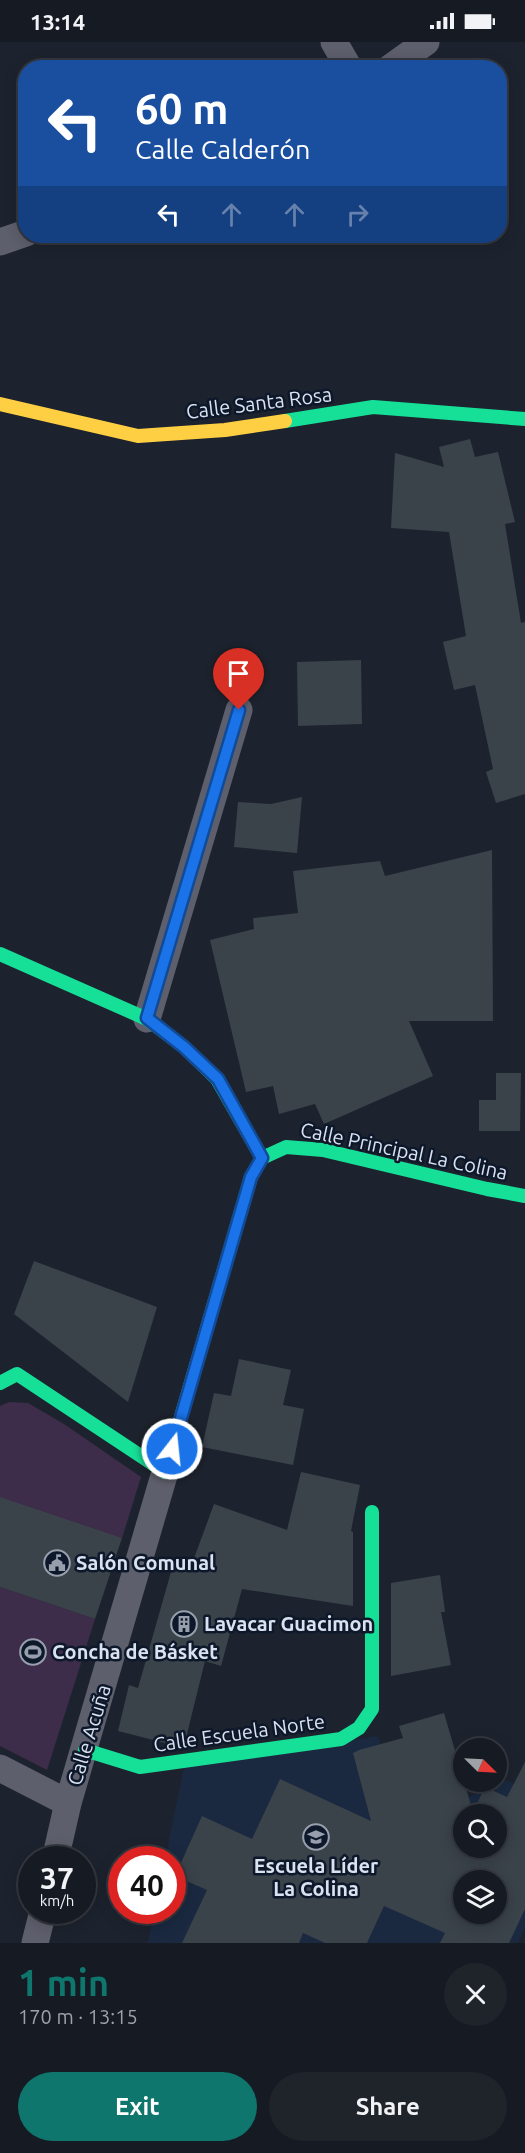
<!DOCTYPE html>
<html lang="en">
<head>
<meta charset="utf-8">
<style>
  body { margin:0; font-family:Ubuntu,sans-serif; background:#1f232a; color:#f1f3f6; height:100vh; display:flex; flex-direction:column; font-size:22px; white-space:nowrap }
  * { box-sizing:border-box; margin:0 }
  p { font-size:20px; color:#9ea1a5 }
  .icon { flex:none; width:33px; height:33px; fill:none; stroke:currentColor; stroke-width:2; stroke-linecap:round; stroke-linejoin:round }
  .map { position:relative; height:1901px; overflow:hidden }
  .side { display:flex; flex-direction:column; background:#161a22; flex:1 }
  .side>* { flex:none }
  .top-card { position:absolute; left:18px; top:18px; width:489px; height:183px; border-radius:24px; box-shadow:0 3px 15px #0003,0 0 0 2px #353840; background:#1a4fa0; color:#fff; overflow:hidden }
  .needle { width:39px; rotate:114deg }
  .fabs { position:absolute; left:453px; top:1696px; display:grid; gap:12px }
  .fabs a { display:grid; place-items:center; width:54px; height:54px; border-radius:50%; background:#161a22; box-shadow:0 3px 15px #0003,0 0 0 2px #353840; font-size:30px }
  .speed { position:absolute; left:18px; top:1804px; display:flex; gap:12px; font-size:30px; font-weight:700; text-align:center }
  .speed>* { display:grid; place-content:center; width:78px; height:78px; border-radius:50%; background:#161a22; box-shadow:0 3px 15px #0003,0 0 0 2px #353840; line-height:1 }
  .speed small { font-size:15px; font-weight:400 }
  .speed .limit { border:9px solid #d22; background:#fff; color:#111 }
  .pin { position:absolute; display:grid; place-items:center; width:51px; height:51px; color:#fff; margin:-62px -26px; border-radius:50% 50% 50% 0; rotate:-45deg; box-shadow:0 0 6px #0007 }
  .pin .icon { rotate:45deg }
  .me { position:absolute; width:66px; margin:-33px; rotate:16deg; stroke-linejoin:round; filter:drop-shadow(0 0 4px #0008) }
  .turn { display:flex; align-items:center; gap:21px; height:126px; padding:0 18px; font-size:27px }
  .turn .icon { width:78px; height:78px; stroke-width:2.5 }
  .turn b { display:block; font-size:42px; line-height:51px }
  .lanes { display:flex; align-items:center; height:57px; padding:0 18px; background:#0003; justify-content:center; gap:30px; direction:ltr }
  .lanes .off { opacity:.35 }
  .round { display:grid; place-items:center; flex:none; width:63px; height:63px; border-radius:32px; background:#1f232a }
  .headline { display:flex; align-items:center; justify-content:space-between; height:102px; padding:0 18px }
  h1 { font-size:36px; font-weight:700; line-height:45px; color:#0f766e }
  .action { display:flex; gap:12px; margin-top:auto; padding:12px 18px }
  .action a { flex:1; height:69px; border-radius:36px; background:#0f766e; color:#fff; font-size:24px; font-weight:700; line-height:69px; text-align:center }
  .action a+a { background:#1f232a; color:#f1f3f6 }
  .status { display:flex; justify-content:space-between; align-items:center; height:42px; padding:0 30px; background:#161a22; direction:ltr }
  .status svg { height:16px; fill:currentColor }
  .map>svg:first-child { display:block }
  .built { fill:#1a2940; fill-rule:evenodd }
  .green { fill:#3e2c4b }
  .building { fill:#3a424a; fill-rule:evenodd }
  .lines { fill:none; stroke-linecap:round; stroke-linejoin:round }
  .street { stroke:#5e5f6c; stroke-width:27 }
  .fast { stroke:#16e098; stroke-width:14 }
  .slow { stroke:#ffcf43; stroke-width:14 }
  .route-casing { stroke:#114b97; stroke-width:15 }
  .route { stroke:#1a73e8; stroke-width:10 }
  .labels { text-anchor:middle; stroke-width:5; stroke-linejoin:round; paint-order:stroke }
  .street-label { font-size:20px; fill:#dae2f0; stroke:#0d182b }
  .poi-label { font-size:20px; font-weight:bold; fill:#dae2f0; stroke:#0d182b; text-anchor:start }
</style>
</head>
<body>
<div class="status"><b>13:14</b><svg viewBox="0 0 49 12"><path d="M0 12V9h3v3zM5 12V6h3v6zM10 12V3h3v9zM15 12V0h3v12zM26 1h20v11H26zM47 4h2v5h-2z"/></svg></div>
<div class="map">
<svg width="525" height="1901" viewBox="0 0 525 1901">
  <rect width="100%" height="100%" fill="#1d232e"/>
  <path class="built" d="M 378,1694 L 405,1784 L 506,1738 L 525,1747 L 525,1886 L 518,1901 L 148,1901 L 154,1869 L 172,1869 L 172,1818 L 165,1818 L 184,1725 ZM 464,1773 L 496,1773 L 496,1806 L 464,1806 ZM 464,1839 L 496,1839 L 496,1872 L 464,1872 Z"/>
  <g class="green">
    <polygon points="9,1360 28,1361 64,1382 141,1435 122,1496 0,1467 0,1364"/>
    <polygon points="0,1545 95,1577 47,1728 0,1704"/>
  </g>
  <g class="building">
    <polygon points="470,397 475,415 498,410 515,480 505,482 521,581 525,580 525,752 496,761 486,730 493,727 475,643 454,648 443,600 466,594 449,490 391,486 395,411 444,425 439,405"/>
    <polygon points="361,618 362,682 298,684 297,620"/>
    <polygon points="302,755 297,811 234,805 238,760 271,762"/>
    <polygon points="492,808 493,979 409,979 433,1034 324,1082 315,1062 279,1072 273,1044 246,1050 210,898 254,887 253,876 298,871 293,829 380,819 385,834"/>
    <polygon points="496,1031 521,1031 520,1089 479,1089 479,1058 496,1058"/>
    <polygon points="34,1219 157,1265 128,1360 14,1272"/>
    <polygon points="239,1317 291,1328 283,1363 304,1367 293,1423 202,1405 214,1351 231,1354"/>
    <polygon points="301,1430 360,1443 351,1489 353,1490 353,1564 242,1547 221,1624 205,1619 185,1700 169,1702 118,1689 129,1643 138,1646 173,1523 190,1527 214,1462 287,1488"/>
    <polygon points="0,1455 122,1496 95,1577 0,1545"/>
    <polygon points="440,1533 445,1570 441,1570 451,1623 391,1634 391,1541"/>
    <path d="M 444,1671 L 473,1770 L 485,1745 L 507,1755 L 525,1720 L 525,1867 L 509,1901 L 440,1901 L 445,1891 L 384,1864 L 367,1901 L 325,1901 L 303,1891 L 299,1901 L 182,1901 L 207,1848 L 175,1834 L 202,1774 L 252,1797 L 280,1737 L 371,1779 L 353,1711 L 359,1708 L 403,1696 L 399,1684 ZM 464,1773 L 496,1773 L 496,1806 L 464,1806 ZM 464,1839 L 496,1839 L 496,1872 L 464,1872 Z"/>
  </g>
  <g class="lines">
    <g class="street">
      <polyline points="334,0 349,26"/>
      <polyline points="390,26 426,0"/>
      <polyline points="0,200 26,191"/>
      <polyline points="147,977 239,668"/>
      <polyline points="0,1726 68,1761"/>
      <polyline points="55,1818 68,1761 165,1430"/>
      <polyline points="35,1901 43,1869"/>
    </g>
    <g class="fast">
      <polyline points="285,379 373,365 525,377"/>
      <polyline points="0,912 147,977 184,1005 217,1037 262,1116"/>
      <polyline points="0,1341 17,1332 165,1430 251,1135 262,1116 286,1105 323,1108 487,1147 525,1154"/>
      <polyline points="85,1708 140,1725 341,1697 359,1686 372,1667 372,1470"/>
    </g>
    <polyline class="slow" points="0,362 138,394 225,388 285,379"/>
  </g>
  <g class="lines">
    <g class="route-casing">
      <polyline id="route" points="172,1407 251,1135 262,1116 218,1037 184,1005 147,976 239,668"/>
    </g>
    <use href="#route" class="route"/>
  </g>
  <defs>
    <g id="civic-ring" transform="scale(1.35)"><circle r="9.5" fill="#0d182b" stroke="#989fac" stroke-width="1.5"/><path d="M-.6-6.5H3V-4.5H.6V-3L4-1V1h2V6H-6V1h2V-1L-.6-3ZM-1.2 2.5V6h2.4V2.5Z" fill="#989fac"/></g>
    <g id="building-ring" transform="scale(1.35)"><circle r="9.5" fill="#0d182b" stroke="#989fac" stroke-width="1.5"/><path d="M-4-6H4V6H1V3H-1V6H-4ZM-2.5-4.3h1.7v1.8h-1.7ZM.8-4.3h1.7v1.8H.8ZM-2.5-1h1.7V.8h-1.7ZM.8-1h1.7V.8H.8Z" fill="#989fac"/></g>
    <g id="stadium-ring" transform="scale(1.35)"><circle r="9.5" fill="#0d182b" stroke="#989fac" stroke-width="1.5"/><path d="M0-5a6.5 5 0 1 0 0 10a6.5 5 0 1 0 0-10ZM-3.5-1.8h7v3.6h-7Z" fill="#989fac"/></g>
    <g id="school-ring" transform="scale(1.35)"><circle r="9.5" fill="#0d182b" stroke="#989fac" stroke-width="1.5"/><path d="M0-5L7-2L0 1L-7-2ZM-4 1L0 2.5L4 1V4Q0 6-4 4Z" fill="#989fac"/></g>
  </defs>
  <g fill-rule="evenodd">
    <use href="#civic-ring" x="57" y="1521"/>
    <use href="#building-ring" x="184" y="1582"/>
    <use href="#stadium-ring" x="33" y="1610"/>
    <use href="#school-ring" x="316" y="1795"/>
  </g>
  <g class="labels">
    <g class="street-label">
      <text transform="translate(259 361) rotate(-7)" y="7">Calle Santa Rosa</text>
      <text transform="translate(404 1109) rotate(12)" y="7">Calle Principal La Colina</text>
      <text transform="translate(239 1691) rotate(-8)" y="7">Calle Escuela Norte</text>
      <text transform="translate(89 1693) rotate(-73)" y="7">Calle Acuña</text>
    </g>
    <g class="poi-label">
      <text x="76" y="1528">Salón Comunal</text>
      <text x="204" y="1589">Lavacar Guacimon</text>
      <text x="52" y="1617">Concha de Básket</text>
      <text x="316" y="1831" text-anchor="middle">Escuela Líder<tspan x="316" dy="23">La Colina</tspan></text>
    </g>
  </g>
</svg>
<div class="fabs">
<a><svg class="needle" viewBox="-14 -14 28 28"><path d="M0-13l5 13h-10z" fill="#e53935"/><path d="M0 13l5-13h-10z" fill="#9ea1a5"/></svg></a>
<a><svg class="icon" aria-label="search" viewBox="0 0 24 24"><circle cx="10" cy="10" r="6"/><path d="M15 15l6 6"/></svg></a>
<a><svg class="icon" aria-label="layers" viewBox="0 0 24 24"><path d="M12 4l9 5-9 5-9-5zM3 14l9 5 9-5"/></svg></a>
</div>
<div class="speed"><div>37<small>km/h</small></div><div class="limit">40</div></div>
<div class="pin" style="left:239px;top:668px;background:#d93025"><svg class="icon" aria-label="arrive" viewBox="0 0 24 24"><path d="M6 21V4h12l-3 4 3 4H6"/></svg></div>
<svg class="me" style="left:172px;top:1407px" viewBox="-20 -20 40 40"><circle r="17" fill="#1a73e8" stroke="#fff" stroke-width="3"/><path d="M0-11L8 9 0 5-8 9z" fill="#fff"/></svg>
<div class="top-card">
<div class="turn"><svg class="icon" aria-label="left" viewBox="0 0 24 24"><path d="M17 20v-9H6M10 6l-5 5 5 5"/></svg><div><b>60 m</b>Calle Calderón</div></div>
<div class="lanes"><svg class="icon" aria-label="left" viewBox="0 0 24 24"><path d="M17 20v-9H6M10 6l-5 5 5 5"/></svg><svg class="icon off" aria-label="ahead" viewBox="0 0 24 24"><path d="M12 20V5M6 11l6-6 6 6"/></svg><svg class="icon off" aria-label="ahead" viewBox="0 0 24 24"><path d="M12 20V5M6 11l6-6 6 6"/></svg><svg class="icon off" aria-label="right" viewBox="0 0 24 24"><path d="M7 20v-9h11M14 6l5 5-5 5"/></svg></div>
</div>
</div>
<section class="side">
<div class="headline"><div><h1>1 min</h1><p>170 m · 13:15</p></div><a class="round"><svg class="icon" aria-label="close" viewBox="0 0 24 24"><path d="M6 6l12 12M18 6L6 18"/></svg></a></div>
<div class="action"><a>Exit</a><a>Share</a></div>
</section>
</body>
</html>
